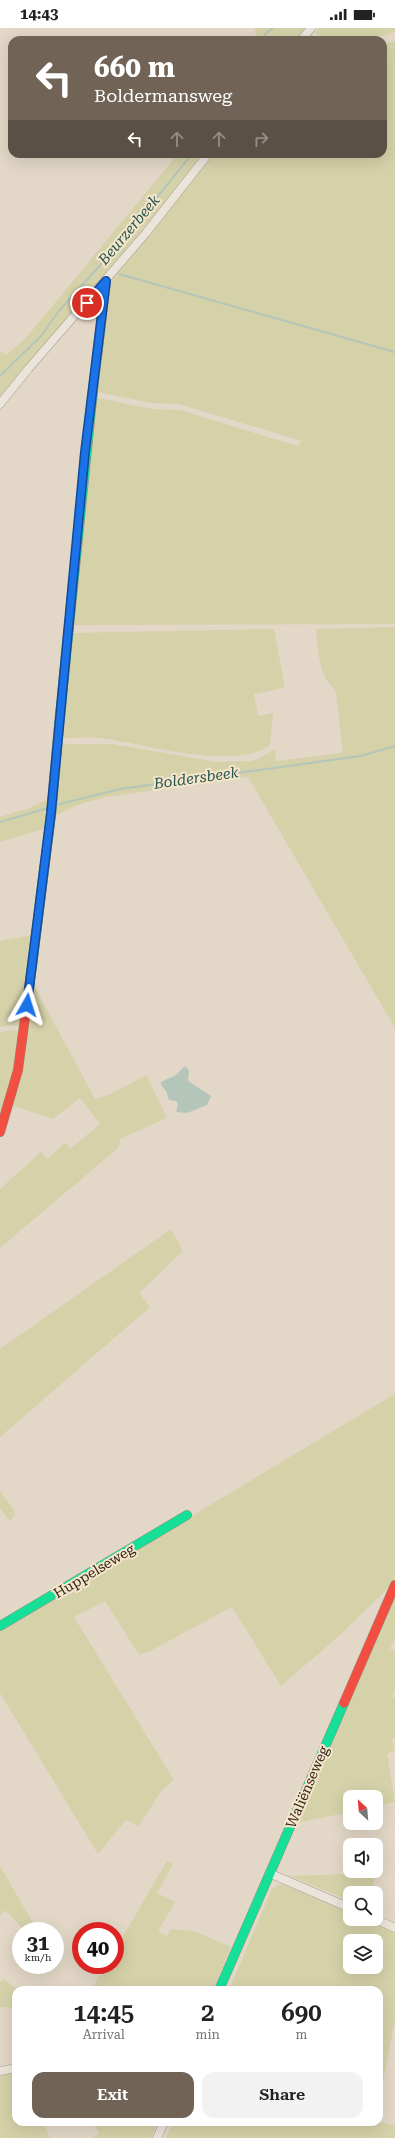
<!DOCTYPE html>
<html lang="en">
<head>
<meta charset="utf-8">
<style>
  body { margin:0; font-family:"Roboto Serif",serif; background:#f2f2f2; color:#222; height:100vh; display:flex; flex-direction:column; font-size:15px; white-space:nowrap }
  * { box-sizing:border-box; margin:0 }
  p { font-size:13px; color:#767676 }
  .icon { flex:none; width:22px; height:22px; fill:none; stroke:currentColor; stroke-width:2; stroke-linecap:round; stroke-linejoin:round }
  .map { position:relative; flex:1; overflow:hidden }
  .side { position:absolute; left:12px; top:1958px; width:371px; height:140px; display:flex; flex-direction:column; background:#fff; border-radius:12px; box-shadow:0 4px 16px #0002 }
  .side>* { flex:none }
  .top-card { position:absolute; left:8px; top:8px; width:379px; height:122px; border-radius:12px; box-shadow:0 4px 16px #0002; background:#716457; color:#fff; overflow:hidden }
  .needle { width:26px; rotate:334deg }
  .fabs { position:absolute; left:343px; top:1762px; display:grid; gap:8px }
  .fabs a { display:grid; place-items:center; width:40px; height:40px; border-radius:8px; background:#fff; box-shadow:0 4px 16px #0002; font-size:20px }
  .speed { position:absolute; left:12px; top:1894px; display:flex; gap:8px; font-size:20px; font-weight:700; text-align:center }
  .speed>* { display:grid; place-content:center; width:52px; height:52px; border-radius:50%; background:#fff; box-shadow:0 4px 16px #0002; line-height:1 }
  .speed small { font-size:10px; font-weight:400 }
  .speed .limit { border:6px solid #d22; background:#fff; color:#111 }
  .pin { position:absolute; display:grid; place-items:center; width:34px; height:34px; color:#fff; margin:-17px; border:2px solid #fff; border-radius:50%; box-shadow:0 1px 4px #0007 }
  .me { position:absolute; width:44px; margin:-22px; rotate:6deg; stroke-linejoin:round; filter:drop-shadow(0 0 3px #0008) }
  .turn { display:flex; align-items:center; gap:14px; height:84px; padding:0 20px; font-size:18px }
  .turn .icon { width:52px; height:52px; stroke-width:2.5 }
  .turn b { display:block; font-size:28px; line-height:34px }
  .lanes { display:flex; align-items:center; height:38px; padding:0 20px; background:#0003; justify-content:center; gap:20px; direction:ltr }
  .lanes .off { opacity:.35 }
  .eta { display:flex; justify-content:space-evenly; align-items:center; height:68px; text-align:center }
  .eta b { font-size:24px; font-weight:600; line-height:28px }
  .button { display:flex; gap:8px; margin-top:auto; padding:8px 20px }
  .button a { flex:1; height:46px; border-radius:12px; background:#716457; color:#fff; font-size:16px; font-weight:600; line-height:46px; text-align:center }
  .button a+a { background:#f2f2f2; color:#222 }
  .status { display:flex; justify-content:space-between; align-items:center; height:28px; padding:0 20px; background:#fff; direction:ltr }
  .status svg { height:11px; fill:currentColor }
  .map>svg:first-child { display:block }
  .green { fill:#d5d1a9; fill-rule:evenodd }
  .water { fill:#b4c6ba }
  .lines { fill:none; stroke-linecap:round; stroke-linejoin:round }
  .stream { stroke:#b4c6ba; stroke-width:2 }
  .street-casing { stroke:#a69d91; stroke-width:9 }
  .fast-casing { stroke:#978d81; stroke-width:10 }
  .slow-casing { stroke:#978d81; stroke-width:10 }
  .jam-casing { stroke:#978d81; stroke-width:10 }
  .street { stroke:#eae4da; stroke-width:8 }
  .fast { stroke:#16e098; stroke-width:9 }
  .slow { stroke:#ffcf43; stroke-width:9 }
  .jam { stroke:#f24e42; stroke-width:9 }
  .route-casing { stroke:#114b97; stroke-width:10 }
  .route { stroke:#1a73e8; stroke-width:7 }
  .labels { text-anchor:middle; stroke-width:4; stroke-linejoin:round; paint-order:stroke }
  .street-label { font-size:14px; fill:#34251b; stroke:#f5e6cb }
  .water-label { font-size:15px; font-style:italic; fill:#29554f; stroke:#f5e6cb }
</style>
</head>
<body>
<div class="status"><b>14:43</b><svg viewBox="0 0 49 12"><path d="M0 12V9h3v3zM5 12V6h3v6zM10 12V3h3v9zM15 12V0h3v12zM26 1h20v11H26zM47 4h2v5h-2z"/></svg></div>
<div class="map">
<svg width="395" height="2110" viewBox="0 0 395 2110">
  <rect width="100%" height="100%" fill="#e3d8c7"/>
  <g class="green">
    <polygon points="255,0 308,0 299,12 256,12"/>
    <polygon points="319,0 395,0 395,4 369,12 329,12 315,5"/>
    <polygon points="395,13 395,596 73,597 97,370 152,381 180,382 297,418 302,413 179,376 152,375 98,364 110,253 214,126 383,126 383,16"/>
    <polygon points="178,126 205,126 0,373 0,323 6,327 25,311"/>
    <path d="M 395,599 L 395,1000 L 248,749 L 106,769 L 80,776 L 52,789 L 63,716 L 112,716 L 217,734 L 251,733 L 258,731 L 275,721 L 276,733 L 343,725 L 336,665 C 333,659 328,655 325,649 C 318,636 318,616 316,601 Z"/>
    <path d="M 274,601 L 285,660 L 254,666 L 258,688 L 273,685 L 270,717 C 234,744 143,715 100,710 C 87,709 75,710 63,710 L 72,605 Z"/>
    <polygon points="50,770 44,801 0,814 0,789 29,780"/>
    <polygon points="32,907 22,999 11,997 0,999 0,913"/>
    <polygon points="34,958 95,1071 111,1066 146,1047 167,1090 120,1111 119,1119 0,1220 0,1161 41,1124 47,1131 65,1115 70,1121 100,1096 80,1070 53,1091 13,1078"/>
    <polygon points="13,1002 22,1004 0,1095 0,1004"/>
    <polygon points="171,1201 183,1223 139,1265 150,1279 0,1409 0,1321"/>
    <polygon points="395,1366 395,1550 388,1560 341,1606 281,1658 232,1579 150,1623 139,1627 105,1573 74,1589 174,1752 162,1762 139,1798 126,1792 98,1826 0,1665 0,1603"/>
    <polygon points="0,1463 14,1482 15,1487 10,1493 0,1481"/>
    <polygon points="395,1567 395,1609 390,1621 395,1624 395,1661 392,1669 395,1669 395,1710 392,1711 394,1723 387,1726 395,1774 376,1778 376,1769 350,1769 350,1784 297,1795"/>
    <polygon points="167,1833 173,1836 157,1865 175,1874 158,1903 167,1908 171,1901 194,1903 231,1919 213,1962 91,1962 106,1937 115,1937 115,1922"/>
    <polygon points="0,1838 36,1900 33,1903 25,1903 5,1882 0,1887"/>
    <polygon points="375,1845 373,1865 350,1865 350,1873 290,1848"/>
    <path d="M 281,1856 L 350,1884 L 350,1891 L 365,1891 L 395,1904 L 395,1992 L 379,2073 L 379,1962 L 229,1962 L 272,1861 ZM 350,1913 L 376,1913 L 376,1939 L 350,1939 Z"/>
    <polygon points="4,1951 18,1962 16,1962 16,1980 2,1979 0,1981 0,1954"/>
    <polygon points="16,2044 16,2094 43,2094 50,2110 0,2110 0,2048"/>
    <polygon points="94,2094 158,2094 151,2110 91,2110 99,2106"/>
    <polygon points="173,2094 379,2094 395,2097 395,2110 166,2110"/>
  </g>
  <polygon class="water" points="185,1038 189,1042 188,1053 211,1068 207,1077 187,1085 176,1084 178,1076 176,1073 169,1072 166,1063 161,1057 161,1054 176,1047"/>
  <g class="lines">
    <g class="stream">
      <polyline points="268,12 265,6 273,0"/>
      <polyline points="119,246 395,324"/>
      <polyline points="0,348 41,308 59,283 121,214 192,126"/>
      <polyline points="56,777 120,761 361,728 395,718"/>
      <polyline points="0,794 48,780"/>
    </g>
    <g class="street-casing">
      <g id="street">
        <polyline points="301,12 311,0"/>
        <polyline points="0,376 29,340 146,205 208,126"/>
        <polyline points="269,1845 350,1880"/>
        <polyline points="375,1891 395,1900"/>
        <polyline points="0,2043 16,2040"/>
        <polyline points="157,2110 164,2094"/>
      </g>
    </g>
    <g class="fast-casing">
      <g id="fast">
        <polyline points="59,697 93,362"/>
        <polyline points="0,1598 187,1487"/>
        <polyline points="219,1962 344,1675"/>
      </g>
    </g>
    <g class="slow-casing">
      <g id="slow">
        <polyline points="93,362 106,253"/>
        <polyline points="33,930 51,787 59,697"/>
      </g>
    </g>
    <g class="jam-casing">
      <g id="jam">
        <polyline points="0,1104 18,1042 33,930"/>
        <polyline points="344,1675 395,1557"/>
      </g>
    </g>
    <use href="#street" class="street"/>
    <use href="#fast" class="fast"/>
    <use href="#slow" class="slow"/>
    <use href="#jam" class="jam"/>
  </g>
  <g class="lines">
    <g class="route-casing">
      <polyline id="route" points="27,977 51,785 85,424 106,253 87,275"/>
    </g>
    <use href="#route" class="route"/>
  </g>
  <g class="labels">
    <g class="street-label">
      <text transform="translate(94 1543) rotate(-31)" y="5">Huppelseweg</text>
      <text transform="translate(307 1759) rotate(-67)" y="5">Waliënseweg</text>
    </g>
    <g class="water-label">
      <text transform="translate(129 202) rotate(-50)" y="5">Beurzerbeek</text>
      <text transform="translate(196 750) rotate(-8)" y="5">Boldersbeek</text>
    </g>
  </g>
</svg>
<div class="fabs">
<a><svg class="needle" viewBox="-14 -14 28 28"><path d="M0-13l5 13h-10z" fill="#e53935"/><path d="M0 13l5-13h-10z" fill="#767676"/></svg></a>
<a><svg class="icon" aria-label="sound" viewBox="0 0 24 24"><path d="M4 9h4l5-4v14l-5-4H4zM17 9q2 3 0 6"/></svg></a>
<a><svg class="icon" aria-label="search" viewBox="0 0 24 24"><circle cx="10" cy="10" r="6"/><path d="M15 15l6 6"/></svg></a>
<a><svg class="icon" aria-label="layers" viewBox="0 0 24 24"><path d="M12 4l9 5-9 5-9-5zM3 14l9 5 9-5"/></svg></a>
</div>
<div class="speed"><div>31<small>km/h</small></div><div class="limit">40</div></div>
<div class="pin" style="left:87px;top:275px;background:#d93025"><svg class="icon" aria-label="arrive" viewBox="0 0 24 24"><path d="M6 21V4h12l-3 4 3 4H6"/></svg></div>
<svg class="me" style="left:27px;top:977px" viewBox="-20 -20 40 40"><path d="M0-17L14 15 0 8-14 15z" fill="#1a73e8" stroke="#fff" stroke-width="4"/></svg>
<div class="top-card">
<div class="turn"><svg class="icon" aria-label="left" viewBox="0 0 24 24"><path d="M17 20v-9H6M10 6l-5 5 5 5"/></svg><div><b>660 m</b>Boldermansweg</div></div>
<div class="lanes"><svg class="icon" aria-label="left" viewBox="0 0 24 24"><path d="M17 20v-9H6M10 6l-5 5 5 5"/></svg><svg class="icon off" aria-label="ahead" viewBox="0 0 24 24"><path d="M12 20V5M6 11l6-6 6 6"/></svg><svg class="icon off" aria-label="ahead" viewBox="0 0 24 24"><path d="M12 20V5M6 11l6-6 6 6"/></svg><svg class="icon off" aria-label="right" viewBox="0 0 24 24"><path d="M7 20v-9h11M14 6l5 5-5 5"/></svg></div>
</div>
<section class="side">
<div class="eta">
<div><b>14:45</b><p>Arrival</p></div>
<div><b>2</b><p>min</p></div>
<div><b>690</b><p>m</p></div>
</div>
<div class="button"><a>Exit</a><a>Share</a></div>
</section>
</div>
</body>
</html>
